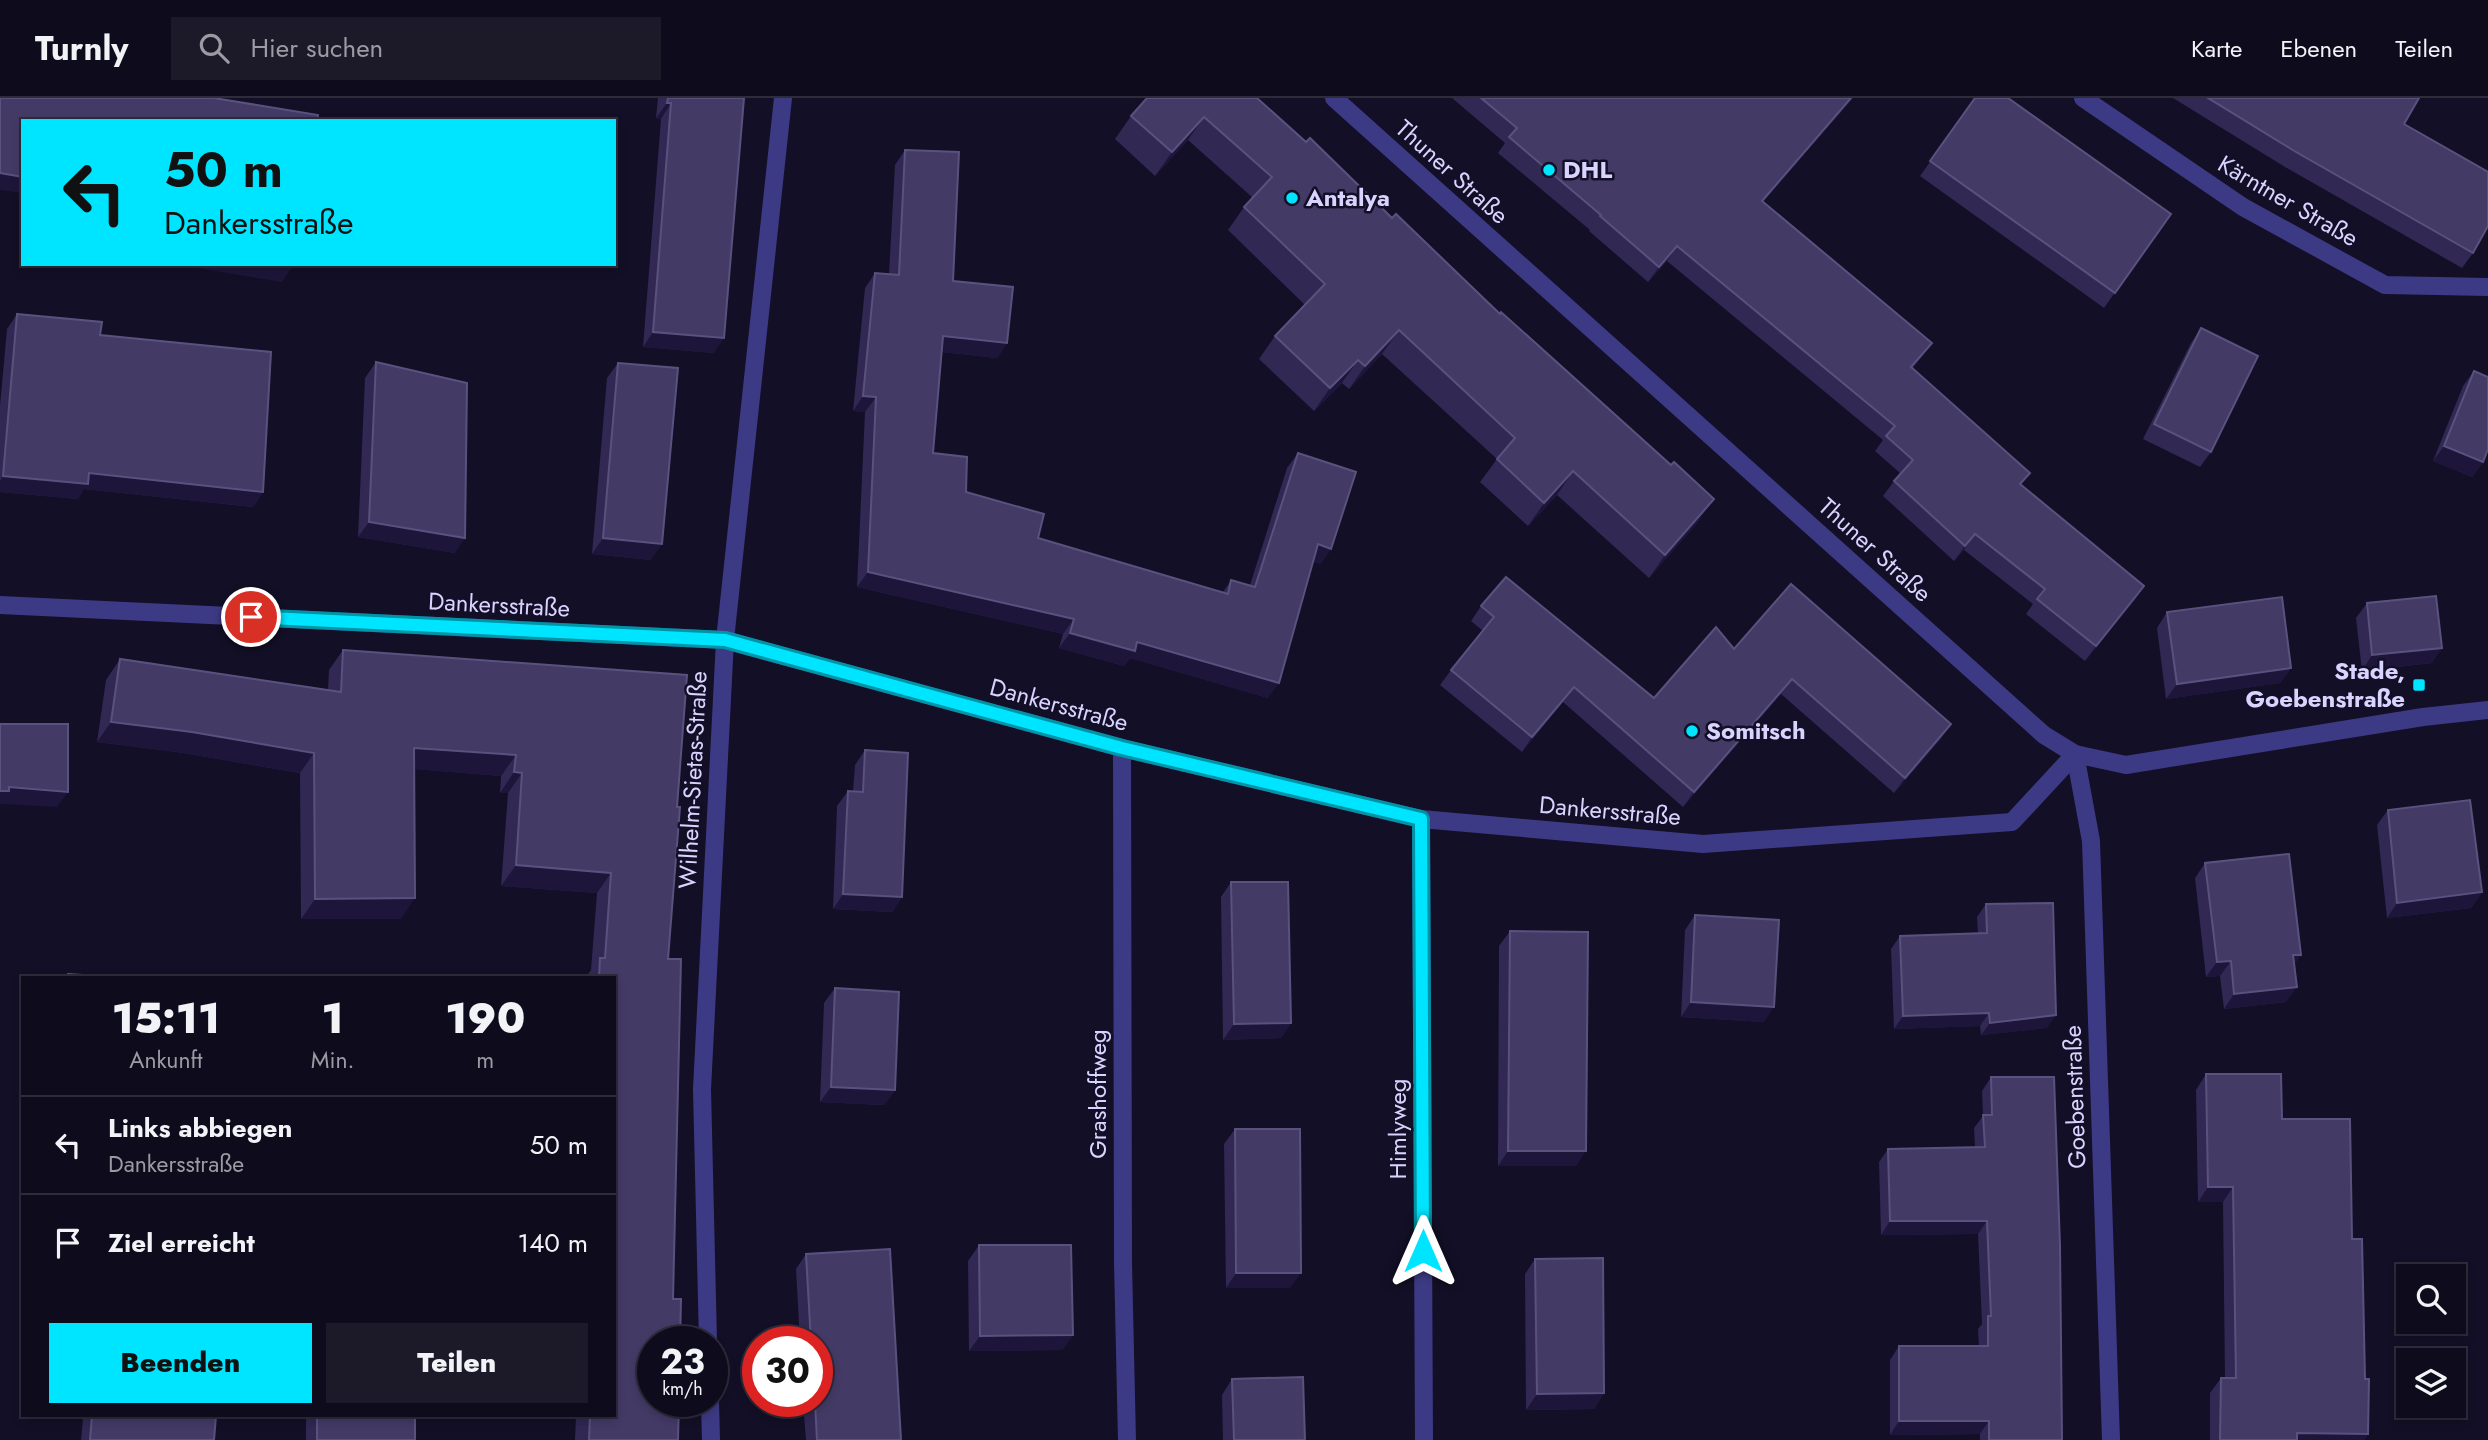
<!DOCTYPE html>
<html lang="de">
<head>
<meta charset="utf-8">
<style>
  body { margin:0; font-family:Jost,sans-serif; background:#1c1929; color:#f1f3f6; height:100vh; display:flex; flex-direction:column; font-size:26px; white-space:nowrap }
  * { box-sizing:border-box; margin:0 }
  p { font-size:23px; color:#9b9ba3 }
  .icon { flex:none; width:38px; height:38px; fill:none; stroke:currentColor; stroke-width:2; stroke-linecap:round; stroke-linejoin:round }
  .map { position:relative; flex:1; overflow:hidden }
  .sheet { position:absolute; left:21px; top:878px; width:595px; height:441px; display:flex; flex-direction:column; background:#0e0b1c; border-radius:0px; box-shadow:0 4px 10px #0003,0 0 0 2px #2e2b3b }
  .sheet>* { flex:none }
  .guide { position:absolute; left:21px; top:21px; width:595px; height:147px; border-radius:0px; box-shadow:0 4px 10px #0003,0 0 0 2px #2e2b3b; background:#00e5ff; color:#111; overflow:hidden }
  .buttons { position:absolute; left:2396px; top:1166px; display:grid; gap:14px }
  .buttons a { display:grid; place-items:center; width:70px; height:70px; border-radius:0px; background:#0e0b1c; box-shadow:0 4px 10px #0003,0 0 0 2px #2e2b3b; font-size:35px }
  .speed { position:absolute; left:637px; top:1228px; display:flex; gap:14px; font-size:35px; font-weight:700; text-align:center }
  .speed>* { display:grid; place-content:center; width:91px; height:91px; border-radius:50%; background:#0e0b1c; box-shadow:0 4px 10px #0003,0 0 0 2px #2e2b3b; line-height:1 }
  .speed small { font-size:18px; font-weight:400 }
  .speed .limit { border:10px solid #d22; background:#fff; color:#111 }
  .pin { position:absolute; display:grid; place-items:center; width:60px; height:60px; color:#fff; margin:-30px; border:4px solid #fff; border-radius:50%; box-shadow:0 2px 7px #0007 }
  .me { position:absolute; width:77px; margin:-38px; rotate:0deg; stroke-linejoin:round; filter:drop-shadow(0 0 5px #0008) }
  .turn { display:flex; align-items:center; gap:24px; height:147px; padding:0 28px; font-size:32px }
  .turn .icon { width:91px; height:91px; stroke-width:2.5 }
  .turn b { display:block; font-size:49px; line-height:60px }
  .eta { display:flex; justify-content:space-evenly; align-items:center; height:119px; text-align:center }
  .eta b { font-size:42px; font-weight:800; line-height:49px }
  .action { display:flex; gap:14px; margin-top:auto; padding:14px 28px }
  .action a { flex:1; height:80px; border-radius:0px; background:#00e5ff; color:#111; font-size:28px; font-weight:800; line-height:80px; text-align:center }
  .action a+a { background:#1c1929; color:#f1f3f6 }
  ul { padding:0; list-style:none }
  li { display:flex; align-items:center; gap:21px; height:98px; padding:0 28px; border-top:2px solid #2e2b3b }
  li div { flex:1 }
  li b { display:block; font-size:26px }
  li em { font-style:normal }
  header { display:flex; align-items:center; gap:42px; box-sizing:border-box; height:98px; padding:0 35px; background:#0e0b1c; border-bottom:2px solid #2e2b3b }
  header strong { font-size:33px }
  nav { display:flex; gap:38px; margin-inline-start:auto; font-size:24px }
  .search { width:490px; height:63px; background:#1c1929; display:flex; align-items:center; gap:18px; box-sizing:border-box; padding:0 24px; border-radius:0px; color:#9b9ba3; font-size:26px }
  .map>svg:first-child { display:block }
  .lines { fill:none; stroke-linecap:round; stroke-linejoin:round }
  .minor { stroke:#3d3a85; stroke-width:18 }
  .wall { fill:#312854 }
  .shaded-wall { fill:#1d163a }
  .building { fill:#433a66; stroke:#5a527e; stroke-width:2 }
  .route-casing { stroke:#0095a6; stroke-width:18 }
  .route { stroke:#00e5ff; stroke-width:12 }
  .poi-dot { fill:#00e5ff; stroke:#130f26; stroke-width:2.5 }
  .labels { text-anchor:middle; stroke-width:5; stroke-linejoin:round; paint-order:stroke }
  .poi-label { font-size:24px; font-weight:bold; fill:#d9d4ff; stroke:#130f26; text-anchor:start }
  .street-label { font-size:24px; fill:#d9d4ff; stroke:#130f26 }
</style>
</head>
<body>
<header>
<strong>Turnly</strong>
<div class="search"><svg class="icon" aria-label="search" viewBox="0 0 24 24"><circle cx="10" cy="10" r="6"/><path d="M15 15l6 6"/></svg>Hier suchen</div>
<nav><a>Karte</a><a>Ebenen</a><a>Teilen</a></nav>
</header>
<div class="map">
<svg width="2488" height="1342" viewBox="0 0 2488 1342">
  <rect width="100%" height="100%" fill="#130f26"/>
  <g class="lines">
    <g class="minor">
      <polyline points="1334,0 2044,637 2075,656 2126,667 2423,619 2488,612"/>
      <polyline points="2083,0 2243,109 2385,187 2488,189"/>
      <polyline points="0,507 725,542 1122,650 1421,721 1703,746 2012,724 2075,656"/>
      <polyline points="1122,650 1123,1165 1127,1342"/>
      <polyline points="2075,656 2091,743 2111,1342"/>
      <polyline points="1421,721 1424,1342"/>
      <polyline points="708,1244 702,991 725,542 783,0"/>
      <polyline points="710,1304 711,1342"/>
    </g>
  </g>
  <g class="wall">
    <polygon points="658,0 744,0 714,255 643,249 661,21 656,20"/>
    <polygon points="1257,0 1698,424 1649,480 1557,397 1528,428 1480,384 1497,361 1382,256 1349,291 1342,285 1314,313 1259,261 1275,238 1305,207 1228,132 1244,109 1253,100 1188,42 1155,78 1115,41 1131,18"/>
    <polygon points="1452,0 1853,0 1763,104 1932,245 1913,270 2021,387 2144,488 2134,503 2085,563 2026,516 2033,506 1964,452 1954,463 1883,398 1900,375 1875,353 1883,342 1667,163 1648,184 1589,133 1590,132 1498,55 1505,45"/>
    <polygon points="1975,0 2171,116 2104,210 1920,78"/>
    <polygon points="2173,0 2419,0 2404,26 2473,155 2462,170 2285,69"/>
    <polygon points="905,52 953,183 1007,245 997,260 942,254 933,355 966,394 1038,440 1223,494 1231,482 1250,487 1287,370 1298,355 1331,451 1320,466 1313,463 1268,600 1130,560 1124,568 1059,550 1063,536 857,489 865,314 853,313 865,190 875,175 889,176 895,67"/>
    <polygon points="17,216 100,237 263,394 253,409 84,391 78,401 0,394 0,308 7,231"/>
    <polygon points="2201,230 2211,354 2200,369 2143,341 2191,245"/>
    <polygon points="376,264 455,455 358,439 365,280"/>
    <polygon points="618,265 651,462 592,456 607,280"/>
    <polygon points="2474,273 2483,364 2472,379 2433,363 2463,288"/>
    <polygon points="2367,505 2432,565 2362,573 2356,520"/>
    <polygon points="1481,508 1654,600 1734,551 1941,641 1894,695 1781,596 1683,709 1563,604 1522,654 1440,587 1451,572 1483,533 1471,523"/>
    <polygon points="2167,514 2291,570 2280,585 2166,601 2157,530"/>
    <polygon points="343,552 677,709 668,861 673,1201 678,1342 575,1342 576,1318 614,1318 614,880 585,880 591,872 597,795 501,788 508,695 500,695 501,678 415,671 401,821 301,821 300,675 177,654 97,644 106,582 120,561 328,592 329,572"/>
    <polygon points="865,652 902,799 892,814 833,811 837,708 848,693 853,693 855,667"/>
    <polygon points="2388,712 2482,794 2471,810 2387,820 2377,727"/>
    <polygon points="2205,765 2294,866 2286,904 2224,911 2220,878 2206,879 2195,780"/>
    <polygon points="1231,784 1291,925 1281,940 1223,942 1221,799"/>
    <polygon points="1986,806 2047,930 1981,937 1980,928 1894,931 1891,851 1900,838 1978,835 1977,819"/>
    <polygon points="1695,817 1764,924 1681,919 1685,832"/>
    <polygon points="1510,833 1576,1068 1498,1068 1499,848"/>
    <polygon points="835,890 895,992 884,1007 820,1004 824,905"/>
    <polygon points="2206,976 2282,1021 2352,1141 2365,1281 2368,1336 2364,1342 2210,1342 2210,1295 2221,1280 2225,1280 2223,1104 2198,1104 2196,992"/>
    <polygon points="1991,979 2062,1342 1980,1342 1980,1336 1890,1337 1890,1262 1899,1248 1979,1248 1978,1231 1982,1226 1978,1136 1881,1137 1879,1064 1888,1051 1975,1049 1974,1030 1983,1018 1982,993"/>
    <polygon points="1235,1031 1290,1190 1226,1190 1224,1046"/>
    <polygon points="979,1147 1073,1237 1062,1252 969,1253 968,1163"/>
    <polygon points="806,1156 901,1342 806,1342 803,1304 817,1304 817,1244 800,1244 796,1171"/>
    <polygon points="1535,1161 1604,1295 1594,1311 1526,1312 1525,1176"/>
    <polygon points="1232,1281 1305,1342 1223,1342 1222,1297"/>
    <polygon points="85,1318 216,1318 214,1342 81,1342 83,1321"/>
    <rect x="306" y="1318" width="109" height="24"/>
  </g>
  <g class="shaded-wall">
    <polygon points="1851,0 1853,0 1751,118 1762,103"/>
    <polygon points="667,5 671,5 661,21 656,20"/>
    <polygon points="1204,19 1188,42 1155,78 1172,54"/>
    <polygon points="0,75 23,79 23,95 0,92"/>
    <polygon points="1677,148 1667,163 1648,184 1659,169"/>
    <polygon points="200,166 276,166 292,169 282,184 197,170"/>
    <polygon points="1399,232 1382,256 1349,291 1365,268"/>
    <polygon points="653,234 724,240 714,255 643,249"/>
    <polygon points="943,238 1007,245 997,260 933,253"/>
    <polygon points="1932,245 1921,260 1901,284 1911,269"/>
    <polygon points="1358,262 1342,285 1314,313 1330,290"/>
    <polygon points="863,298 876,299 865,314 853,313"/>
    <polygon points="2444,348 2483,364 2472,379 2433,363"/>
    <polygon points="1573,373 1557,397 1528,428 1544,405"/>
    <polygon points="89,375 263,394 253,409 84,391 78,401 0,394 0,383 3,378"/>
    <polygon points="1714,401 1698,424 1649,480 1665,457"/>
    <polygon points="369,424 465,440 455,455 358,439"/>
    <polygon points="1975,436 1964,452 1954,463 1965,448"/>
    <polygon points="603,440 662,446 651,462 592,456"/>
    <polygon points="1318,446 1331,451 1320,466 1307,462"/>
    <polygon points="868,474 1074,521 1063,536 857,489"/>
    <polygon points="2144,488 2134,503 2085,563 2096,548"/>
    <polygon points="1070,535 1137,544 1279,585 1268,600 1130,560 1124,568 1059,550"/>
    <polygon points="2442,550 2432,565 2362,573 2372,557"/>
    <polygon points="2291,570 2280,585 2166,601 2177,586"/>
    <polygon points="1792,581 1781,596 1683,709 1694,694"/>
    <polygon points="1574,589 1563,604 1522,654 1532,639"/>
    <polygon points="111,624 192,634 314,655 300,675 177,654 97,644"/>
    <polygon points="1951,626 1941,641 1894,695 1905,680"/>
    <polygon points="414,650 516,657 501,678 400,670"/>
    <polygon points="514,674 522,675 508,695 500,695"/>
    <polygon points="9,689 68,694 57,709 0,706 0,693"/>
    <polygon points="516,767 611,775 597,795 501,788"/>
    <polygon points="2482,794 2471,810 2387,820 2397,805"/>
    <polygon points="843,796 902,799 892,814 833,811"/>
    <polygon points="415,800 401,821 301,821 315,801"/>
    <polygon points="2293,857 2301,857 2291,872"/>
    <polygon points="2231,863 2220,878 2206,879 2217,864"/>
    <polygon points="2297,889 2286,904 2224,911 2234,896"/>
    <polygon points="1691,904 1774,909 1764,924 1681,919"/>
    <polygon points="1989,915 1980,928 1894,931 1903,918"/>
    <polygon points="2056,917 2047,930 1981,937 1990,925"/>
    <polygon points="1291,925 1281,940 1223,942 1234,926"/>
    <polygon points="831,989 895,992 884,1007 820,1004"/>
    <polygon points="1508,1053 1586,1053 1576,1068 1498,1068"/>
    <polygon points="2208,1089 2233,1089 2223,1104 2198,1104"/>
    <polygon points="1890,1123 1987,1123 1978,1136 1881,1137"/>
    <polygon points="1236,1175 1301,1175 1290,1190 1226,1190"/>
    <polygon points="1073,1237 1062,1252 969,1253 980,1238"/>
    <polygon points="1604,1295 1594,1311 1526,1312 1537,1296"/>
    <polygon points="1899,1323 1989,1323 1980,1336 1890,1337"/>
    <polygon points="2297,1335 2368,1336 2364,1342 2292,1342"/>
  </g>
  <g class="building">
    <polygon points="0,0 214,0 318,17 317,23 23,23 23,79 0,75"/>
    <polygon points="668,0 744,0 724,240 653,234 671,5 667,5"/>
    <polygon points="1147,0 1257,0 1306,44 1310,40 1392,120 1396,116 1500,216 1501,214 1671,367 1674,364 1714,401 1665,457 1573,373 1544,405 1497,361 1515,340 1399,232 1365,268 1358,262 1330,290 1275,238 1325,186 1244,109 1272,79 1204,19 1172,54 1131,18"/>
    <polygon points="1481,0 1851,0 1762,103 1932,245 1911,269 2030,375 2020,386 2144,488 2096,548 2037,501 2045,491 1975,436 1965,448 1894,383 1913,362 1886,338 1895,328 1677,148 1659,169 1600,118 1601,117 1509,39 1517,30"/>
    <polygon points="1975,0 2008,0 2171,116 2115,195 1930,63"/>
    <polygon points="2208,0 2419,0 2404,26 2488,74 2488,128 2473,155 2296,54"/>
    <polygon points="905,52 959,54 953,183 1013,189 1007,245 943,238 933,355 967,359 966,394 1044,416 1038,440 1228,496 1231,482 1255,489 1298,355 1356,374 1331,451 1318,446 1279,585 1137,544 1135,553 1070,535 1074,521 868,474 876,299 863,298 875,175 899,177"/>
    <polygon points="276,166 293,166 292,169"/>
    <polygon points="17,216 102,224 100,237 271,254 263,394 89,375 88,386 3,378"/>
    <polygon points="2201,230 2258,258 2211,354 2154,326"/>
    <polygon points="376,264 467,285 465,440 369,424"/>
    <polygon points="618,265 678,270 662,446 603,440"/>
    <polygon points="2474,273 2488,279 2488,351 2483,364 2444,348"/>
    <polygon points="1506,479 1654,600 1716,529 1734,551 1791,486 1951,626 1905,680 1792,581 1694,694 1574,589 1532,639 1451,572 1494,519 1481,508"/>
    <polygon points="2436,498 2442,550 2372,557 2367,505"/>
    <polygon points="2282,499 2291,570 2177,586 2167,514"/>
    <polygon points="343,552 687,577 677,709 680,709 668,861 681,861 673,1201 681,1201 680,1244 653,1244 653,1304 679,1304 678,1342 589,1342 590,1318 614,1318 614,880 599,880 600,860 605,860 611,775 516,767 522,675 514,674 516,657 414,650 415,800 315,801 314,655 192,634 111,624 120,561 341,594"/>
    <polygon points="0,626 68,626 68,694 9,689 9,693 0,693"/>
    <polygon points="865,652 908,655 902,799 843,796 848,693 863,694"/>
    <polygon points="2470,702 2482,794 2397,805 2388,712"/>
    <polygon points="2289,756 2301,857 2293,857 2297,889 2234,896 2231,863 2217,864 2205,765"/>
    <polygon points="1231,784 1288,784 1291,925 1234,926"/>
    <polygon points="2053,805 2056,917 1990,925 1989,915 1903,918 1900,838 1987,835 1986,806"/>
    <polygon points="1695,817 1779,822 1774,909 1691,904"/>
    <polygon points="1510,833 1588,834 1586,1053 1508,1053"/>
    <polygon points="68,876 127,880 68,880"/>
    <polygon points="835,890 899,894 895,992 831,989"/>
    <polygon points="2206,976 2281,976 2282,1021 2350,1021 2352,1141 2362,1141 2365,1281 2369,1281 2368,1336 2297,1335 2297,1342 2220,1342 2221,1280 2236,1280 2233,1089 2208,1089"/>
    <polygon points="1991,979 2054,979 2060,1148 2062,1342 1989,1342 1989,1323 1899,1323 1899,1248 1988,1248 1988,1218 1991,1218 1987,1123 1890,1123 1888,1051 1985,1049 1983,1017 1992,1017"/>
    <polygon points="1235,1031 1300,1031 1301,1175 1236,1175"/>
    <polygon points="979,1147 1071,1147 1073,1237 980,1238"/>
    <polygon points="890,1151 901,1342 817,1342 815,1304 817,1304 817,1244 811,1244 806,1156"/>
    <polygon points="1603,1160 1604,1295 1537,1296 1535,1161"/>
    <polygon points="1303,1279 1305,1342 1234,1342 1232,1281"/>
    <polygon points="92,1318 216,1318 214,1342 90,1342"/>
    <rect x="317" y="1318" width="98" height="24"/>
  </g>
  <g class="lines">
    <g class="route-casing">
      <polyline id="route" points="251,519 725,542 1122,650 1421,721 1423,1153"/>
    </g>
    <use href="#route" class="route"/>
  </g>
  <g class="poi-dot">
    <circle cx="1549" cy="72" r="7"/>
    <circle cx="1292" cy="100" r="7"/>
    <rect x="2412" y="580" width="14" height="14" rx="3.5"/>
    <circle cx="1692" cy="633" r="7"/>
  </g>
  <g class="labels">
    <g class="poi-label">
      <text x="1563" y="80">DHL</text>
      <text x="1306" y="108">Antalya</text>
      <text x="2405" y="581" text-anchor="end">Stade,<tspan x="2405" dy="28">Goebenstraße</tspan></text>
      <text x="1706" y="641">Somitsch</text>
    </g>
    <g class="street-label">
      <text transform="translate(1452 74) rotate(42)" y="8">Thuner Straße</text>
      <text transform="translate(2288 103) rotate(30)" y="8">Kärntner Straße</text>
      <text transform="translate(1875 452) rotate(42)" y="8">Thuner Straße</text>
      <text transform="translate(499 507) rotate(3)" y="8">Dankersstraße</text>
      <text transform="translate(1059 607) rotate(15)" y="8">Dankersstraße</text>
      <text transform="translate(693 682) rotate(-87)" y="8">Wilhelm-Sietas-Straße</text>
      <text transform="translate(1610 713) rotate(5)" y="8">Dankersstraße</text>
      <text transform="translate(1098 996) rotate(-90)" y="8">Grashoffweg</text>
      <text transform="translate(2075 999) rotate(-92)" y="8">Goebenstraße</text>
      <text transform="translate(1398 1031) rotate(-90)" y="8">Himlyweg</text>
    </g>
  </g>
</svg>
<div class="buttons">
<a><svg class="icon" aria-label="search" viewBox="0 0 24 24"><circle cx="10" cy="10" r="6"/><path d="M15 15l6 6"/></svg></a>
<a><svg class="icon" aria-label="layers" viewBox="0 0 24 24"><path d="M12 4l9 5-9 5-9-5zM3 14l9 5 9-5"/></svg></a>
</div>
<div class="speed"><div>23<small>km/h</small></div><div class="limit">30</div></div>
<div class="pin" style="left:251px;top:519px;background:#d93025"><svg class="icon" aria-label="arrive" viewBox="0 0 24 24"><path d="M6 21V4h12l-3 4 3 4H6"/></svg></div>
<svg class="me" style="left:1423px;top:1153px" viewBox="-20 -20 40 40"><path d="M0-17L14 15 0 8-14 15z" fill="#00e5ff" stroke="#fff" stroke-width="4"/></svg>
<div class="guide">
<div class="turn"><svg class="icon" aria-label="left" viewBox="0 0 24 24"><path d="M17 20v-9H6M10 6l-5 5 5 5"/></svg><div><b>50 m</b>Dankersstraße</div></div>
</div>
<section class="sheet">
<div class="eta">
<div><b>15:11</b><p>Ankunft</p></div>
<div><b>1</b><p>Min.</p></div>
<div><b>190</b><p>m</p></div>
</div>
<ul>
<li><svg class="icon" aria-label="left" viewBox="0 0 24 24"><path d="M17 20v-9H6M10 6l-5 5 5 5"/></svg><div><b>Links abbiegen</b><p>Dankersstraße</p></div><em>50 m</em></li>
<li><svg class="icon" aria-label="arrive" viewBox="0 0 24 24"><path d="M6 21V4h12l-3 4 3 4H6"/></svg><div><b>Ziel erreicht</b></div><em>140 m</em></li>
</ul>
<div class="action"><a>Beenden</a><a>Teilen</a></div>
</section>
</div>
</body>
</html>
